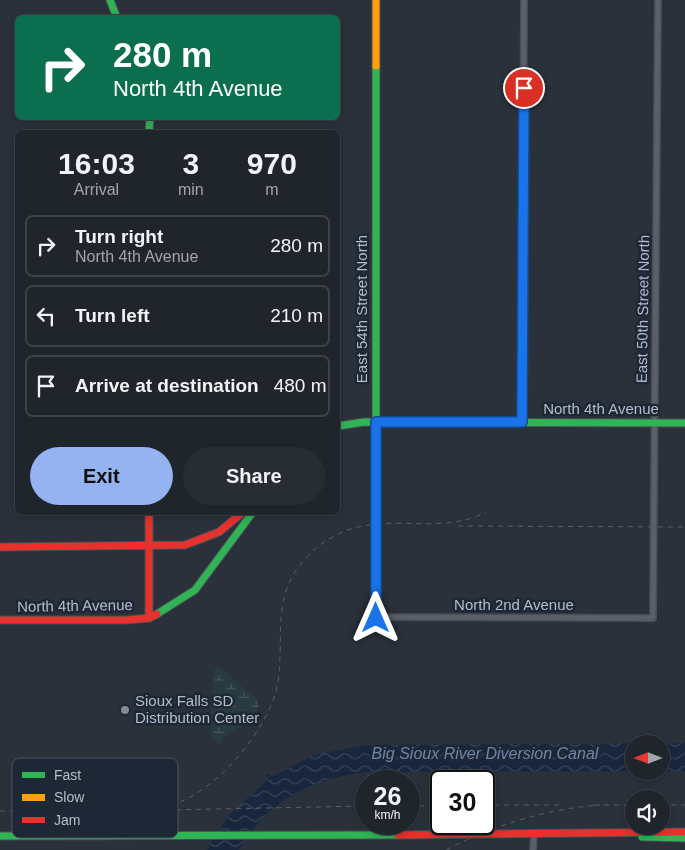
<!DOCTYPE html>
<html lang="en">
<head>
<meta charset="utf-8">
<style>
  body { margin:0; font-family:Arial,sans-serif; background:#282d34; color:#f1f3f6; height:100vh; display:flex; flex-direction:column; font-size:19px; white-space:nowrap }
  * { box-sizing:border-box; margin:0 }
  p { font-size:16px; color:#a2a5a9 }
  .icon { flex:none; width:28px; height:28px; fill:none; stroke:currentColor; stroke-width:2; stroke-linecap:round; stroke-linejoin:round }
  .map { position:relative; flex:1; overflow:hidden }
  .drawer { position:absolute; left:15px; top:130px; width:325px; height:385px; display:flex; flex-direction:column; background:#20252c; border-radius:8px; box-shadow:0 2px 8px #0003,0 0 0 1px #3d4248 }
  .drawer>* { flex:none }
  .banner { position:absolute; left:15px; top:15px; width:325px; height:105px; border-radius:8px; box-shadow:0 2px 8px #0003,0 0 0 1px #3d4248; background:#0b6e4f; color:#fff; overflow:hidden }
  .needle { width:32px; rotate:270deg }
  .buttons { position:absolute; left:625px; top:735px; display:grid; gap:10px }
  .buttons a { display:grid; place-items:center; width:45px; height:45px; border-radius:50%; background:#20252c; box-shadow:0 2px 8px #0003,0 0 0 1px #3d4248; font-size:25px }
  .speed { position:absolute; left:355px; top:770px; display:flex; gap:10px; font-size:25px; font-weight:700; text-align:center }
  .speed>* { display:grid; place-content:center; width:65px; height:65px; border-radius:50%; background:#20252c; box-shadow:0 2px 8px #0003,0 0 0 1px #3d4248; line-height:1 }
  .speed small { font-size:12px; font-weight:400 }
  .speed .limit { border:2px solid #111; border-radius:8px; background:#fff; color:#111 }
  .pin { position:absolute; display:grid; place-items:center; width:42px; height:42px; color:#fff; margin:-21px; border:2px solid #fff; border-radius:50%; box-shadow:0 1px 5px #0007 }
  .me { position:absolute; width:55px; margin:-28px; rotate:0deg; stroke-linejoin:round; filter:drop-shadow(0 0 4px #0008) }
  .turn { display:flex; align-items:center; gap:18px; height:105px; padding:0 15px; font-size:22px }
  .turn .icon { width:65px; height:65px; stroke-width:2.5 }
  .turn b { display:block; font-size:35px; line-height:42px }
  .eta { display:flex; justify-content:space-evenly; align-items:center; height:85px; text-align:center }
  .eta b { font-size:30px; font-weight:600; line-height:35px }
  .action { display:flex; gap:10px; margin-top:auto; padding:10px 15px }
  .action a { flex:1; height:58px; border-radius:30px; background:#95b2f1; color:#111; font-size:20px; font-weight:600; line-height:58px; text-align:center }
  .action a+a { background:#282d34; color:#f1f3f6 }
  ul { padding:0; list-style:none }
  li { display:flex; align-items:center; gap:15px; height:62px; margin:0 10px 8px; padding:0 5px; border:2px solid #3d4248; border-radius:8px }
  li div { flex:1 }
  li b { display:block; font-size:19px }
  li em { font-style:normal }
  .map>svg:first-child { display:block }
  .wetland { fill:url(#wetland-marsh) }
  .water { fill:url(#water-waves); fill-rule:evenodd }
  .lines { fill:none; stroke-linecap:round; stroke-linejoin:round }
  .street-casing { stroke:#494e57; stroke-width:8 }
  .fast-casing { stroke:#494e57; stroke-width:9 }
  .slow-casing { stroke:#494e57; stroke-width:9 }
  .jam-casing { stroke:#494e57; stroke-width:9 }
  .street { stroke:#5b6068; stroke-width:5 }
  .fast { stroke:#30b455; stroke-width:7 }
  .slow { stroke:#ff9f0a; stroke-width:7 }
  .jam { stroke:#e5322d; stroke-width:7 }
  .rail { stroke:#5a5e66; stroke-width:1; stroke-dasharray:5 5; stroke-linecap:butt }
  .route-casing { stroke:#114b97; stroke-width:12 }
  .route { stroke:#1a73e8; stroke-width:9 }
  .poi-dot { fill:#858c98; stroke:#1e2735; stroke-width:2 }
  .labels { text-anchor:middle; stroke-width:5; stroke-linejoin:round; paint-order:stroke }
  .street-label { font-size:15px; fill:#b5bdca; stroke:#1e2735 }
  .poi-label { font-size:15px; fill:#b5bdca; stroke:#1e2735; text-anchor:start }
  .water-label { font-size:16px; font-style:italic; fill:#6e86a9; stroke:#1e2735 }
  .key { fill:#1e2735; stroke:#4b5462; stroke-width:1 }
  .key-label { font-size:14px; fill:#b5bdca }
</style>
</head>
<body>
<div class="map">
<svg width="685" height="850" viewBox="0 0 685 850">
  <defs>
    <pattern id="wetland-marsh" width="20" height="14" patternUnits="userSpaceOnUse" patternTransform="scale(1.25)"><rect width="20" height="14" fill="#283b40"/><path d="M1 5h8M5 5V1M11 12h8M15 12V8" fill="none" stroke="#45555a"/></pattern>
    <pattern id="water-waves" width="16" height="10" patternUnits="userSpaceOnUse" patternTransform="scale(1.25)"><rect width="16" height="10" fill="#19273e"/><path d="M0 5q4-4 8 0t8 0" fill="none" stroke="#384459"/></pattern>
  </defs>
  <rect width="100%" height="100%" fill="#2b313a"/>
  <path class="wetland" d="M 217,667 L 222,669 L 256,699 L 259,706 C 252,727 229,728 219,744 L 210,737 L 213,672 Z"/>
  <path class="water" d="M 685,743 L 685,771 L 368,772 C 312,778 268,800 239,850 L 207,850 L 228,816 L 267,780 L 266,774 L 274,776 L 314,755 L 365,745 ZM 634,744 L 661,744 L 661,771 L 634,771 Z"/>
  <g class="lines">
    <g class="street-casing">
      <g id="street">
        <polyline points="376,422 376,617 653,618 658,0"/>
        <polyline points="522,422 524,0"/>
        <polyline points="533,850 534,835"/>
      </g>
    </g>
    <g class="fast-casing">
      <g id="fast">
        <polyline points="110,0 117,18"/>
        <polyline points="376,66 376,422"/>
        <polyline points="149,132 150,118"/>
        <polyline points="338,426 364,422 685,423"/>
        <polyline points="157,614 195,590 253,512"/>
        <polyline points="0,836 398,835"/>
        <polyline points="642,837 685,838"/>
      </g>
    </g>
    <g class="slow-casing">
      <polyline id="slow" points="376,0 376,66"/>
    </g>
    <g class="jam-casing">
      <g id="jam">
        <polyline points="149,512 149,618"/>
        <polyline points="0,547 185,545 219,532 243,512"/>
        <polyline points="0,620 127,620 149,618 157,614"/>
        <polyline points="398,835 685,832"/>
      </g>
    </g>
    <use href="#street" class="street"/>
    <use href="#fast" class="fast"/>
    <use href="#slow" class="slow"/>
    <use href="#jam" class="jam"/>
    <g class="rail">
      <polyline points="458,526 685,527"/>
      <polyline points="484,805 559,805"/>
      <polyline points="594,805 634,805"/>
      <polyline points="661,805 685,805"/>
      <polyline points="409,806 441,806"/>
      <path d="M 121,810 C 141,808 162,809 180,802 C 222,785 271,725 278,682 C 285,631 269,591 313,551 C 370,500 430,541 486,512"/>
      <polyline points="166,810 366,806"/>
      <polyline points="0,811 126,810"/>
      <path d="M 446,850 C 494,825 546,809 600,805"/>
    </g>
  </g>
  <g class="lines">
    <g class="route-casing">
      <polyline id="route" points="376,618 376,422 522,422 524,88"/>
    </g>
    <use href="#route" class="route"/>
  </g>
  <circle class="poi-dot" cx="125" cy="710" r="5"/>
  <g class="labels">
    <g class="street-label">
      <text transform="translate(362 309) rotate(-90)" y="5">East 54th Street North</text>
      <text transform="translate(643 309) rotate(-89)" y="5">East 50th Street North</text>
      <text x="601" y="414">North 4th Avenue</text>
      <text x="514" y="610">North 2nd Avenue</text>
      <text transform="translate(75 606) rotate(-1)" y="5">North 4th Avenue</text>
    </g>
    <g class="poi-label">
      <text x="135" y="706">Sioux Falls SD<tspan x="135" dy="17">Distribution Center</tspan></text>
    </g>
    <g class="water-label">
      <text x="485" y="759">Big Sioux River Diversion Canal</text>
    </g>
  </g>
  <rect x="12" y="758" width="166" height="80" rx="8" class="key"/>
  <rect x="22" y="772" width="23" height="6" fill="#30b455"/>
  <rect x="22" y="794" width="23" height="7" fill="#ff9f0a"/>
  <rect x="22" y="817" width="23" height="6" fill="#e5322d"/>
  <g class="key-label">
    <text x="54" y="780">Fast</text>
    <text x="54" y="802">Slow</text>
    <text x="54" y="825">Jam</text>
  </g>
</svg>
<div class="buttons">
<a><svg class="needle" viewBox="-14 -14 28 28"><path d="M0-13l5 13h-10z" fill="#e53935"/><path d="M0 13l5-13h-10z" fill="#a2a5a9"/></svg></a>
<a><svg class="icon" aria-label="sound" viewBox="0 0 24 24"><path d="M4 9h4l5-4v14l-5-4H4zM17 9q2 3 0 6"/></svg></a>
</div>
<div class="speed"><div>26<small>km/h</small></div><div class="limit">30</div></div>
<div class="pin" style="left:524px;top:88px;background:#d93025"><svg class="icon" aria-label="arrive" viewBox="0 0 24 24"><path d="M6 21V4h12l-3 4 3 4H6"/></svg></div>
<svg class="me" style="left:376px;top:618px" viewBox="-20 -20 40 40"><path d="M0-17L14 15 0 8-14 15z" fill="#1a73e8" stroke="#fff" stroke-width="4"/></svg>
<div class="banner">
<div class="turn"><svg class="icon" aria-label="right" viewBox="0 0 24 24"><path d="M7 20v-9h11M14 6l5 5-5 5"/></svg><div><b>280 m</b>North 4th Avenue</div></div>
</div>
<section class="drawer">
<div class="eta">
<div><b>16:03</b><p>Arrival</p></div>
<div><b>3</b><p>min</p></div>
<div><b>970</b><p>m</p></div>
</div>
<ul>
<li><svg class="icon" aria-label="right" viewBox="0 0 24 24"><path d="M7 20v-9h11M14 6l5 5-5 5"/></svg><div><b>Turn right</b><p>North 4th Avenue</p></div><em>280 m</em></li>
<li><svg class="icon" aria-label="left" viewBox="0 0 24 24"><path d="M17 20v-9H6M10 6l-5 5 5 5"/></svg><div><b>Turn left</b></div><em>210 m</em></li>
<li><svg class="icon" aria-label="arrive" viewBox="0 0 24 24"><path d="M6 21V4h12l-3 4 3 4H6"/></svg><div><b>Arrive at destination</b></div><em>480 m</em></li>
</ul>
<div class="action"><a>Exit</a><a>Share</a></div>
</section>
</div>
</body>
</html>
